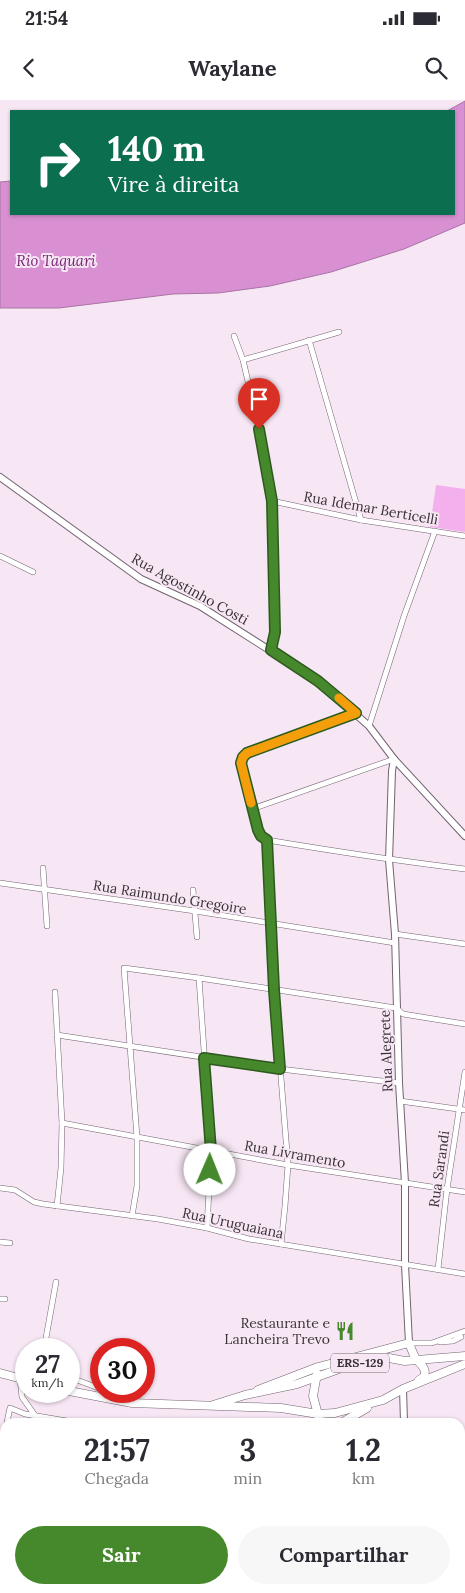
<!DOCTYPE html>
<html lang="pt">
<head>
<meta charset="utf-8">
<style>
  body { margin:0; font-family:Lora,serif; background:#f7f7f7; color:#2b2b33; height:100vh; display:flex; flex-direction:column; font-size:19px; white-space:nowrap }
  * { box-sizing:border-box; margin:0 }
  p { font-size:16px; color:#7c7c81 }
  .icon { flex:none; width:28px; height:28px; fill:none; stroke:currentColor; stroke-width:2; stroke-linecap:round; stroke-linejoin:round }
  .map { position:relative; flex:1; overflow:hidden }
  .details { position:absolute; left:0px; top:1318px; width:465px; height:176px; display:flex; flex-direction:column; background:#fff; border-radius:15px 15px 0 0; box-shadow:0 1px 4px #0004 }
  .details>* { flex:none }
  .banner { position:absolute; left:10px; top:10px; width:445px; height:105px; border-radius:0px; box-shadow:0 1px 4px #0004; background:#0b6e4f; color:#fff; overflow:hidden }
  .speed { position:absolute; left:15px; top:1238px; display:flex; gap:10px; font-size:25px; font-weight:700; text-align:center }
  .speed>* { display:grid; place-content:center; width:65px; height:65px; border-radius:50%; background:#fff; box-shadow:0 1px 4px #0004; line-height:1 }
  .speed small { font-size:12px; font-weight:400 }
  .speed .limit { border:8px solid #d22; background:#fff; color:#111 }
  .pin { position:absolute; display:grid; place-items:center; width:42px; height:42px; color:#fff; margin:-51px -21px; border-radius:50% 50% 50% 0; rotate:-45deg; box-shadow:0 0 5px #0007 }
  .pin .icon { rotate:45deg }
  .me { position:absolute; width:55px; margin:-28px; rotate:1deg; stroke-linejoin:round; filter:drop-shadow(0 0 4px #0008) }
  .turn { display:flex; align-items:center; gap:18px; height:105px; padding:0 15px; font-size:22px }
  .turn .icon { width:65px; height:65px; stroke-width:2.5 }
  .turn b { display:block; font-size:35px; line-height:42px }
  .eta { display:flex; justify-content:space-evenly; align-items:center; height:85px; text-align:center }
  .eta b { font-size:30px; font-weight:800; line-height:35px }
  .primary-button { display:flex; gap:10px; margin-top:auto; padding:10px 15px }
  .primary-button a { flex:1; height:58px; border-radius:30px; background:#46892c; color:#fff; font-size:20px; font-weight:800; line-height:58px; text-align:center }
  .primary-button a+a { background:#f7f7f7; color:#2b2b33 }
  .status { display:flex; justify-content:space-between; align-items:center; height:35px; padding:0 25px; background:#fff; direction:ltr }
  .status svg { height:14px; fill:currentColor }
  header { display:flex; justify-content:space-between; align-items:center; height:65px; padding:0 15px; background:#fff; font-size:22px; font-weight:800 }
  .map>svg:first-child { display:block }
  .green { fill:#f3b0ed }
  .water { fill:#d890d2; stroke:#a874a4 }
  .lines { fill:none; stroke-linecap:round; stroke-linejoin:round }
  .minor-casing { stroke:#726471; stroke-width:6 }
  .tertiary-casing { stroke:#726471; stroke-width:8 }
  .primary-casing { stroke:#726471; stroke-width:9 }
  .minor { stroke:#fff; stroke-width:5 }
  .tertiary { stroke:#fff; stroke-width:6 }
  .primary { stroke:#fff; stroke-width:8 }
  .route-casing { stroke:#2e591d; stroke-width:12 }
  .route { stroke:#46892c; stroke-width:9 }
  .slow { stroke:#f59e0b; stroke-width:9 }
  .labels { text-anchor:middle; stroke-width:4; stroke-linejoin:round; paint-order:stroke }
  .shield { fill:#f7e6f4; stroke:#726971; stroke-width:1 }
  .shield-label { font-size:12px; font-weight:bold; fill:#393339 }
  .street-label { font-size:14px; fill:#393339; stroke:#f7e6f4 }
  .poi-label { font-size:14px; fill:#393339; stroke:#f7e6f4; text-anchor:end }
  .water-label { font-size:15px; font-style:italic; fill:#7a2576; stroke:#f7e6f4 }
</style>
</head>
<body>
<div class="status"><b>21:54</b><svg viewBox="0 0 49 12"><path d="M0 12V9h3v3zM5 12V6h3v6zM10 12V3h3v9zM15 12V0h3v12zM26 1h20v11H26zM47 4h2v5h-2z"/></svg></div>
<header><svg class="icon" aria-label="back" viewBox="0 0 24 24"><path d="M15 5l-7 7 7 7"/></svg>Waylane<svg class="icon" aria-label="search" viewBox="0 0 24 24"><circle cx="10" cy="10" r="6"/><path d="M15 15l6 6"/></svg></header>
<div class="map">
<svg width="465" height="1493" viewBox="0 0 465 1493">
  <rect width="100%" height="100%" fill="#f7e6f4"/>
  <polygon class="green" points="436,385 465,389 465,432 430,427"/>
  <polygon class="water" points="465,1 465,123 404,149 331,172 270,186 218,193 173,194 59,208 0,208 0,82 11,81 11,114 454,114 454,11 447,11"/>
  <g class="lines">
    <g class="minor-casing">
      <g id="minor">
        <polyline points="234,236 243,260 263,346 272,401 275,532 271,550"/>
        <polyline points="309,240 361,420"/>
        <polyline points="243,260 339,232"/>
        <polyline points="272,401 361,420 465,436"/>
        <polyline points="0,456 33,472"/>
        <path d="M 356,613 L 247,653 L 243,657 L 241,663 L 257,730 L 261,736 L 267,740 C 333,751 399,761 465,769"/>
        <polyline points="369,626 404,516 435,431"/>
        <polyline points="252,709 394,659"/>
        <polyline points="267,740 274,890 288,1065 285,1106 281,1144"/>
        <polyline points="43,768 47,826"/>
        <polyline points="0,783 195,811 395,843"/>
        <polyline points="193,790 197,837"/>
        <polyline points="395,834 465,844"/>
        <polyline points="199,878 211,1051 207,1128"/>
        <polyline points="55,892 62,1023 61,1068 57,1106"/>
        <polyline points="57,935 280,969 399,983"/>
        <polyline points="400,1001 465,1010"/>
        <polyline points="62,1023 288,1065 465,1092"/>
        <polyline points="0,1088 15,1090 34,1102 43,1104 158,1119 207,1128 249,1139 465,1174"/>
        <polyline points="132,1116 137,1086 137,1037 124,868 199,878 396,908 403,914 465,924"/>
        <polyline points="0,1142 10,1143"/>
        <polyline points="438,1169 447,1089 465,972"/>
        <polyline points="0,1199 5,1199"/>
        <polyline points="440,1242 453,1241 461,1237"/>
        <polyline points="409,1243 432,1243 465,1231"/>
        <polyline points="44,1249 56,1182"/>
        <polyline points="69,1277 101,1289"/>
        <polyline points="20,1279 22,1297 34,1314"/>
        <polyline points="7,1322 10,1308 25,1314 67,1321"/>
        <polyline points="0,1366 5,1335"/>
        <polyline points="0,1474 5,1475"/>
        <polyline points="460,1482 465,1483"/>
        <polyline points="103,1489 130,1493"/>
        <polyline points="43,1493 43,1489"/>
        <polyline points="162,1493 163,1489"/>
      </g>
    </g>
    <g class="tertiary-casing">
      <g id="tertiary">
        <polyline points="0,377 141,479 200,506 318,581 369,626 394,659 465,736"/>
        <polyline points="394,659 392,671 389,760 395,834 399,983 405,1083 405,1165 409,1243"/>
        <polyline points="403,1289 404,1322"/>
        <polyline points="412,1489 412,1493"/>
      </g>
    </g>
    <g class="primary-casing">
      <g id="primary">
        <polyline points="0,1273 26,1280"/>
        <polyline points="317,1274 313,1296 320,1322"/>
        <path d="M 258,1290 L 318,1267 L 409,1243 C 411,1248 413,1254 416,1259 C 421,1265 427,1268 424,1277 L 419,1280"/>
        <polyline points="69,1291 132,1303 281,1308 318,1314 335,1313 383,1300 403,1289 465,1264"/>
        <polyline points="213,1305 245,1295 297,1284 339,1269 378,1259 389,1258 405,1261 465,1256"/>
        <polyline points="343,1322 367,1308"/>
        <polyline points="181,1493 182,1489"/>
      </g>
    </g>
    <use href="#minor" class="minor"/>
    <use href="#tertiary" class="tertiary"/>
    <use href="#primary" class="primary"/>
  </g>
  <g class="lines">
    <g class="route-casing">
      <polyline id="route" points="210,1070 211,1051 204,958 280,969 274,890 267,740 261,736 258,730 241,663 243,657 247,653 356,613 318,581 271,550 275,532 272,401 259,329"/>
    </g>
    <use href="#route" class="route"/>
    <polyline class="slow" points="251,703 241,663 243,657 247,653 356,613 339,598"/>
  </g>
  <defs>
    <g id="restaurant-bare" transform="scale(1.5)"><path d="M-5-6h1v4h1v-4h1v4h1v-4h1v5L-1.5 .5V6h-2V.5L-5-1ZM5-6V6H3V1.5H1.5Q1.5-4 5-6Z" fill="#46892c" stroke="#f7e6f4" stroke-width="2.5" paint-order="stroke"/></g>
  </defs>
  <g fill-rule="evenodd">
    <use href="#restaurant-bare" x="345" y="1231"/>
  </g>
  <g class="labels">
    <rect class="shield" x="331" y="1253.5" width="58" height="19" rx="4"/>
    <g class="shield-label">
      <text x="360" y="1267">ERS-129</text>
    </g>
    <g class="street-label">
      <text transform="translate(371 408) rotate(10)" y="5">Rua Idemar Berticelli</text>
      <text transform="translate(190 489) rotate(29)" y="5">Rua Agostinho Costi</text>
      <text transform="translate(170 797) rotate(9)" y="5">Rua Raimundo Gregoire</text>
      <text transform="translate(386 951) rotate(-92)" y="5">Rua Alegrete</text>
      <text transform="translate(295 1054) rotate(10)" y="5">Rua Livramento</text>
      <text transform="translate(439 1069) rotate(-82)" y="5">Rua Sarandi</text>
      <text transform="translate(233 1123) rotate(12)" y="5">Rua Uruguaiana</text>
    </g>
    <g class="poi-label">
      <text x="330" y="1228">Restaurante e<tspan x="330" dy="16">Lancheira Trevo</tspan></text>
    </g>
    <g class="water-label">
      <text x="56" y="166">Rio Taquari</text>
    </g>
  </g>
</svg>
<div class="speed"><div>27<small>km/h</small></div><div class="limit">30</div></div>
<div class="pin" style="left:259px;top:329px;background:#d93025"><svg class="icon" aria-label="arrive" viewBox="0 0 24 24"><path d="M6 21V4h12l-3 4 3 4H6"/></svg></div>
<svg class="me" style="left:210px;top:1070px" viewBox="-20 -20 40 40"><circle r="19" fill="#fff"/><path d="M0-13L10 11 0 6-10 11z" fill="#46892c"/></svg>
<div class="banner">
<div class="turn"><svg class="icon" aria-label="right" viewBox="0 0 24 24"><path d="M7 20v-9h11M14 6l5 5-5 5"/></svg><div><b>140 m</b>Vire à direita</div></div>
</div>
<section class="details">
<div class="eta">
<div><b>21:57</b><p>Chegada</p></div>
<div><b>3</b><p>min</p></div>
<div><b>1.2</b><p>km</p></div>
</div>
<div class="primary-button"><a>Sair</a><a>Compartilhar</a></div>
</section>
</div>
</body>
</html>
